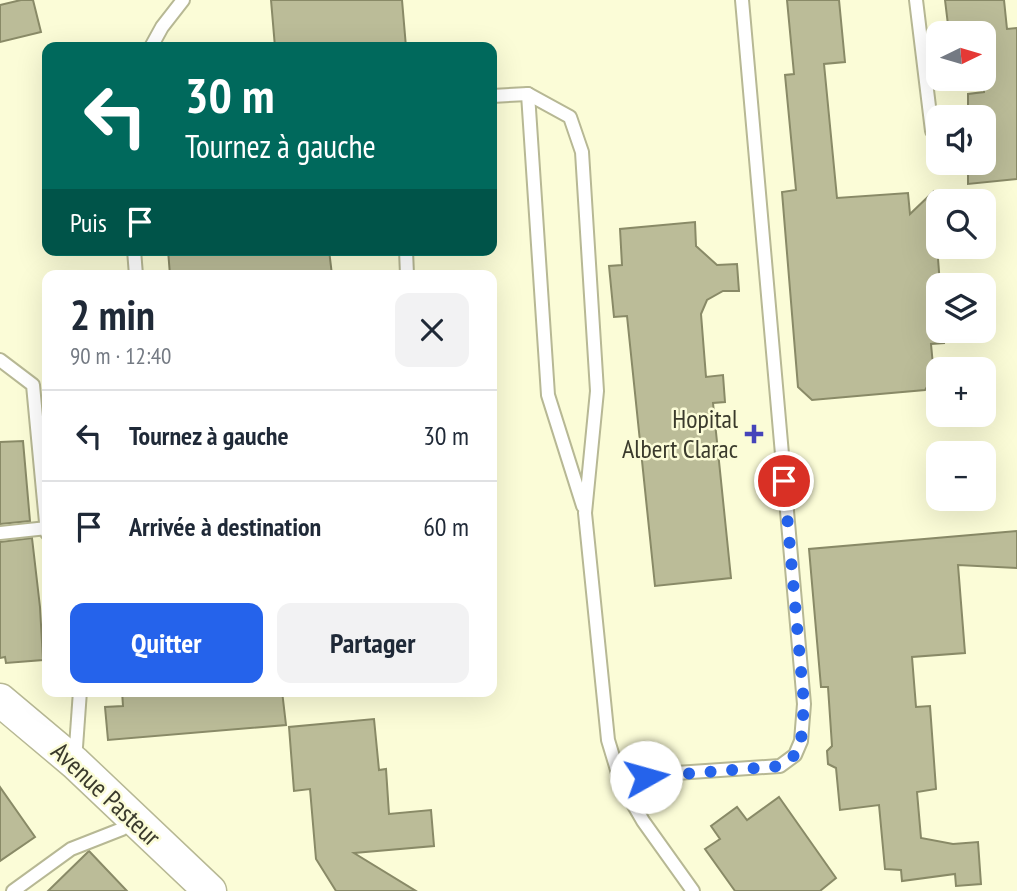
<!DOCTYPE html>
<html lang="fr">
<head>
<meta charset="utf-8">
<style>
  body { margin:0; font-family:"PT Sans Narrow",sans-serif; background:#f2f2f3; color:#1f2937; height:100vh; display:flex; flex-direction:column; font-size:26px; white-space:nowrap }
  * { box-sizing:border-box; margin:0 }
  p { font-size:23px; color:#747a83 }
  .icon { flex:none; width:38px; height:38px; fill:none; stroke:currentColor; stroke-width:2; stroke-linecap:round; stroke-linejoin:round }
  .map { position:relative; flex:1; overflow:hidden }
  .panel { position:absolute; left:42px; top:270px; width:455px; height:427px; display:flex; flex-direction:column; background:#fff; border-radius:14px; box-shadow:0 7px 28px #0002 }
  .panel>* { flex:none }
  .banner { position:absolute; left:42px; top:42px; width:455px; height:214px; border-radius:14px; box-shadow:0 7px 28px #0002; background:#00695c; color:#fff; overflow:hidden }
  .needle { width:46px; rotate:85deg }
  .fabs { position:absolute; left:926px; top:21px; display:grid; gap:14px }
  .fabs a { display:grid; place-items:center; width:70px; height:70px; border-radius:14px; background:#fff; box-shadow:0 7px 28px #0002; font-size:35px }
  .pin { position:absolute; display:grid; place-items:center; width:60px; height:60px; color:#fff; margin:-30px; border:4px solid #fff; border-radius:50%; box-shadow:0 2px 7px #0007 }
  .me { position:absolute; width:77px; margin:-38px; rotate:83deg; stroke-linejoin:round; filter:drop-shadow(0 0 5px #0008) }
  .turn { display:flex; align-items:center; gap:24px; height:147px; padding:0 28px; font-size:32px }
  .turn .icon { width:91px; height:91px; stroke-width:2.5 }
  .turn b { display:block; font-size:49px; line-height:60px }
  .then { display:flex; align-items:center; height:66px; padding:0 28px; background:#0003; gap:14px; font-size:26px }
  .round { display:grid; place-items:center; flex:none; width:74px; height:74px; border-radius:14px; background:#f2f2f3 }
  .summary { display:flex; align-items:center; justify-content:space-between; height:119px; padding:0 28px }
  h1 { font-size:42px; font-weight:700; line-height:52px }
  .action { display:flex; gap:14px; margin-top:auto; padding:14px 28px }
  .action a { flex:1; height:80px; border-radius:14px; background:#2563eb; color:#fff; font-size:28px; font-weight:700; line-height:80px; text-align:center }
  .action a+a { background:#f2f2f3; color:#1f2937 }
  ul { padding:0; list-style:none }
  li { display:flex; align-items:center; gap:21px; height:91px; padding:0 28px; border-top:2px solid #e0e1e3 }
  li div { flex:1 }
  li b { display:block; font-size:26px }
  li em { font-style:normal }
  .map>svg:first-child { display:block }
  .building { fill:#bbbc98; stroke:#898a67; stroke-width:2 }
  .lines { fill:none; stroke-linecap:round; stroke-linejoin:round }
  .service-casing { stroke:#b7b894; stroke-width:16 }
  .tertiary-casing { stroke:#b7b894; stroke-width:35 }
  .service { stroke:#fff; stroke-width:12 }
  .tertiary { stroke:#fff; stroke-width:32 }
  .route { stroke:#2563eb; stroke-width:12; stroke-dasharray:0 21.6 }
  .poi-dot { fill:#4544ba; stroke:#fbfcd7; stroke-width:2.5 }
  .labels { text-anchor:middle; stroke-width:5; stroke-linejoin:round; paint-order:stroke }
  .poi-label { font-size:26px; fill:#3a3a2c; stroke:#fbfcd7; text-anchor:end }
  .street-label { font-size:26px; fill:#3a3a2c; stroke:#fbfcd7 }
</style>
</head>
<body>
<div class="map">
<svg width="1017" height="891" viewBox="0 0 1017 891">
  <rect width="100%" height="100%" fill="#fbfcd7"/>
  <g class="building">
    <polygon points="21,0 33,0 41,32 0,42 0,5"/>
    <polygon points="271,0 402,0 406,47 275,47"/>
    <polygon points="787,0 839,0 845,62 824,64 837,198 908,193 910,214 933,192 940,285 938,331 943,331 944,343 931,344 934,376 925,390 812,400 798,387 782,192 796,190 785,75 794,74"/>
    <polygon points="945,0 1004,0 1007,29 1017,28 1017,179 968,184 968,163 984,163 984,117 968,117 968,94 984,92 984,33 949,33"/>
    <polygon points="695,222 696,246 717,265 737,264 739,291 723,291 707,300 701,314 706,377 723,375 725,402 713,403 731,578 655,586 627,316 614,317 609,266 622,265 620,229"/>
    <polygon points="168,250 329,250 332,275 170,275"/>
    <polygon points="23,441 30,521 0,524 0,442"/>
    <polygon points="1017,531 1017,568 958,565 965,653 912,657 916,707 930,706 936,789 917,792 921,838 953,844 978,842 981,884 956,886 955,874 902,881 901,870 885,869 879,805 840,810 836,768 828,764 827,751 832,746 828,687 821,687 809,549"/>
    <polygon points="32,538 40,607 43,660 6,663 5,657 0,658 0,542"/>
    <polygon points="122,691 282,691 286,725 108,740 105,707 123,706"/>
    <polygon points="374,719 379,770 386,769 389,814 431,810 434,846 354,853 416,891 336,891 316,859 310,789 294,791 289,727"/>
    <polygon points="0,787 35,837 0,861"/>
    <polygon points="779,797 836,878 820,891 735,891 705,849 720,839 711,826 737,807 747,820"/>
    <polygon points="89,851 127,891 48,891"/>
  </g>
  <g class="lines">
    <g class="service-casing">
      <g id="service">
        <polyline points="916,0 932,131"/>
        <polyline points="151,47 162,27 183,0"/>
        <polyline points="528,94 548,395 583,506"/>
        <polyline points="492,96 528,94 570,117 582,152 597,391 585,513 608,740 621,783 643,821 693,891"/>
        <polyline points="134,250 136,275"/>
        <polyline points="406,250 407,275"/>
        <polyline points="0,360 33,385 47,533"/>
        <polyline points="0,533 47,528"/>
        <polyline points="75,761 80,691"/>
        <polyline points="621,783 646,777 676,773 780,766 795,755 801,741 804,704 742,0"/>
        <polyline points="13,891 71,849 122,829 134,819"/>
      </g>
    </g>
    <g class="tertiary-casing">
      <polyline id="tertiary" points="0,700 75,763 210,891"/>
    </g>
    <use href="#service" class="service"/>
    <use href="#tertiary" class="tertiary"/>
  </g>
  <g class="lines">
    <polyline class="route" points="646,777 780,766 795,755 801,741 804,704 784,481"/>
  </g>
  <path class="poi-dot" d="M750.5 423.5h7v7h7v7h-7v7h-7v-7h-7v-7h7z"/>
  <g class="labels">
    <g class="poi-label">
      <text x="738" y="428">Hopital<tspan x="738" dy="30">Albert Clarac</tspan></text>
    </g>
    <g class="street-label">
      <text transform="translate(106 794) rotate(43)" y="9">Avenue Pasteur</text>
    </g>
  </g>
</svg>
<div class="fabs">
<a><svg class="needle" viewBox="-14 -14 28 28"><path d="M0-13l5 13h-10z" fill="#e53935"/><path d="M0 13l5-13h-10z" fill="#747a83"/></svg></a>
<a><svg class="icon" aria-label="sound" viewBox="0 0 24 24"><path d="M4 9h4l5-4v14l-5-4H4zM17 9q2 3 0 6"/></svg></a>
<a><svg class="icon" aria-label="search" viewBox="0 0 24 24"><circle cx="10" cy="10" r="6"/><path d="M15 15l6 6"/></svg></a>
<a><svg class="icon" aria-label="layers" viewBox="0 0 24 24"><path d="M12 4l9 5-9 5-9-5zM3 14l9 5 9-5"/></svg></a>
<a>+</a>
<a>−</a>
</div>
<div class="pin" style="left:784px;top:481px;background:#d93025"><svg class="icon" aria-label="arrive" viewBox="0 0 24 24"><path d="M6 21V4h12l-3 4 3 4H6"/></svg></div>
<svg class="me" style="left:646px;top:777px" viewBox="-20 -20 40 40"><circle r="19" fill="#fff"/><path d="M0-13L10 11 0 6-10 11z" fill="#2563eb"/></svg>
<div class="banner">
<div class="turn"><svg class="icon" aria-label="left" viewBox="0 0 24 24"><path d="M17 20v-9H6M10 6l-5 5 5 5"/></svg><div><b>30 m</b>Tournez à gauche</div></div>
<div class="then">Puis<svg class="icon" aria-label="arrive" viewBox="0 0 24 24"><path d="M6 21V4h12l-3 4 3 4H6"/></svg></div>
</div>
<section class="panel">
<div class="summary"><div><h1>2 min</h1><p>90 m · 12:40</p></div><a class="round"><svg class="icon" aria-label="close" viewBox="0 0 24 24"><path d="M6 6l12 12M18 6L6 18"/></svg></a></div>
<ul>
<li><svg class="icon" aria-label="left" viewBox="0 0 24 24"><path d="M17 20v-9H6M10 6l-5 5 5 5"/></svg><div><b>Tournez à gauche</b></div><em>30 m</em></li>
<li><svg class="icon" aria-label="arrive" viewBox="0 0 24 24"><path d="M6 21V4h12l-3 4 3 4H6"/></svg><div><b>Arrivée à destination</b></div><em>60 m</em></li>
</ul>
<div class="action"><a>Quitter</a><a>Partager</a></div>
</section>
</div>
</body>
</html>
